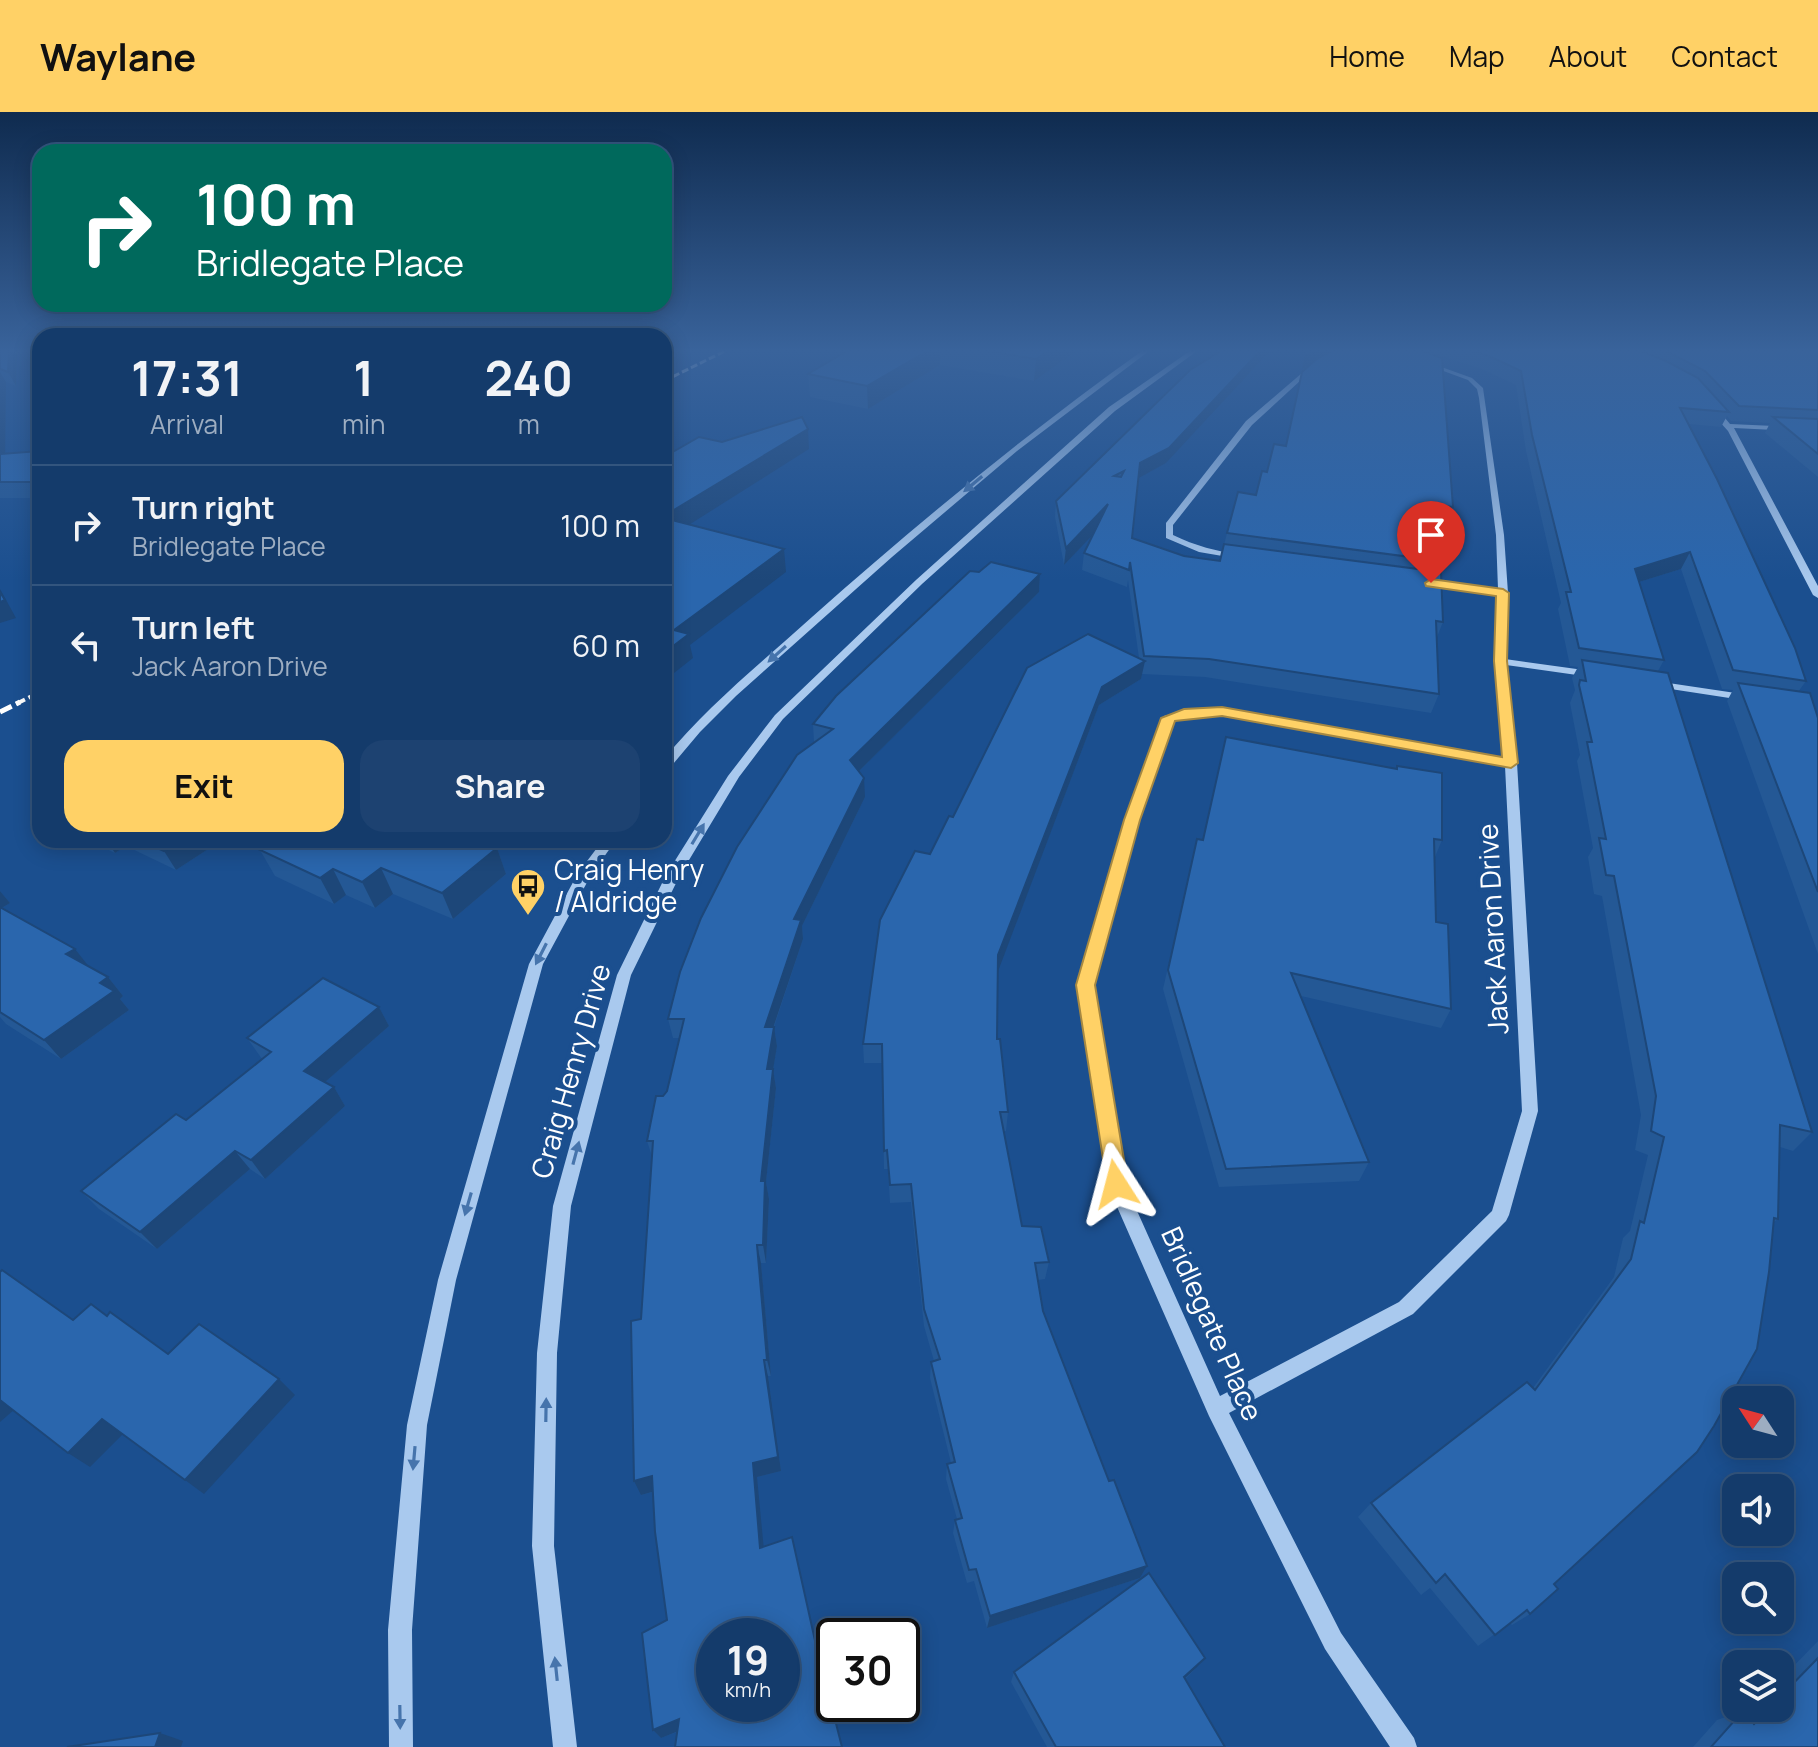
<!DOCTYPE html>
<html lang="en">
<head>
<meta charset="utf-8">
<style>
  body { margin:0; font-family:Manrope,sans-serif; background:#1d4271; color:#f1f3f6; height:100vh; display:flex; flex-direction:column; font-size:30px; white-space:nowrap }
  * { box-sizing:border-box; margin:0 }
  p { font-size:26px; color:#9dadc1 }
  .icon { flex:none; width:44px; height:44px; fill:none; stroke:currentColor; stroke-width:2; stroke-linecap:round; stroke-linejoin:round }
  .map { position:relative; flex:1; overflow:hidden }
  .sheet { position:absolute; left:32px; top:216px; width:640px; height:520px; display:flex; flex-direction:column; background:#143b6b; border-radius:24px; box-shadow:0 4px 20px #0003,0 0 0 2px #33557e }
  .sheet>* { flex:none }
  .guide { position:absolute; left:32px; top:32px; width:640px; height:168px; border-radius:24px; box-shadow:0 4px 20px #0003,0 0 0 2px #33557e; background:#00695c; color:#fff; overflow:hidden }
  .needle { width:52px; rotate:306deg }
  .buttons { position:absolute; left:1722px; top:1274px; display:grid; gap:16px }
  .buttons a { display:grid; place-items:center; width:72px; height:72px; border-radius:16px; background:#143b6b; box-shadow:0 4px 20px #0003,0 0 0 2px #33557e; font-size:40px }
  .speed { position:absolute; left:696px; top:1506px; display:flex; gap:16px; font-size:40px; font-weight:700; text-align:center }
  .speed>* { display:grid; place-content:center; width:104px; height:104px; border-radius:50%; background:#143b6b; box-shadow:0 4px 20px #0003,0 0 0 2px #33557e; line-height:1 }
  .speed small { font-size:20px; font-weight:400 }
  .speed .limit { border:4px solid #111; border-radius:12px; background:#fff; color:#111 }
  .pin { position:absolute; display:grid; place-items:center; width:68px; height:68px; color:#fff; margin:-82px -34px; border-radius:50% 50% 50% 0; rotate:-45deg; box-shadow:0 0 8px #0007 }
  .pin .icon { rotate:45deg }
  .me { position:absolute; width:88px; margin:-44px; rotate:351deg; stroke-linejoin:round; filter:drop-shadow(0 0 6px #0008) }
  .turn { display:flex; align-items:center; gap:28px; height:168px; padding:0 32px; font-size:36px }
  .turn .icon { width:104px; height:104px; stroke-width:2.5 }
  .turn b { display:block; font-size:56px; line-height:68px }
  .eta { display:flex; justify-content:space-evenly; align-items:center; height:136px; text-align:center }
  .eta b { font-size:48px; font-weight:700; line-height:56px }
  .primary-button { display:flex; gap:16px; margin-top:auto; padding:16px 32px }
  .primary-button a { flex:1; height:92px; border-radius:24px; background:#ffd166; color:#111; font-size:32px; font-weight:700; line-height:92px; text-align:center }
  .primary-button a+a { background:#1d4271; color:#f1f3f6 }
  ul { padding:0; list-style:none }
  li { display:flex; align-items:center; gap:24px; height:120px; padding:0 32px; border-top:2px solid #33557e }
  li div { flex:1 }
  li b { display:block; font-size:30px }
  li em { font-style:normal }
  header { display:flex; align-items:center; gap:48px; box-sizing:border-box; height:112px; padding:0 40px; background:#ffd166; color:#111 }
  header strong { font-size:38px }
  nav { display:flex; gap:44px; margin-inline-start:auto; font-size:28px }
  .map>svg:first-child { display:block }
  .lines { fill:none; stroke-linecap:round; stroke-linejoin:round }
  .minor { fill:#a9c9ee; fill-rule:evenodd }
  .rail-far2 { stroke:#fff; stroke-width:3; stroke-dasharray:7 3; stroke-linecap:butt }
  .rail-far1 { stroke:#fff; stroke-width:4; stroke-dasharray:10 4; stroke-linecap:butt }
  .rail { stroke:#fff; stroke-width:5; stroke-dasharray:13 5; stroke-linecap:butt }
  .wall { fill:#245895 }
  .shaded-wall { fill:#1d4779 }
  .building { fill:#2a66ad; stroke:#1d4779; stroke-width:2; fill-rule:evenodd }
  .oneway { fill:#4674ac }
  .route { fill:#ffd166; stroke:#a68842; stroke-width:2 }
  .labels { text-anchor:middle; stroke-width:8; stroke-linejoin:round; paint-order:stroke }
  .poi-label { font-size:28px; fill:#fff; stroke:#1b4f8f; text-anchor:start }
  .street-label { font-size:28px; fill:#fff; stroke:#1b4f8f }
</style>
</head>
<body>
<header>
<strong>Waylane</strong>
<nav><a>Home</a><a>Map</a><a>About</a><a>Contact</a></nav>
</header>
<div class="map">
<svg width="1818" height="1635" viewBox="0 0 1818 1635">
  <rect width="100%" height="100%" fill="#1b4f8f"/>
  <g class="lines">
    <g class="minor">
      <polygon points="9,239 23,239 0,244 0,240"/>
      <path d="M 1142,239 L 1149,239 L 1017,339 L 892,445 L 736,584 L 700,620 L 668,658 L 664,659 L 664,647 C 707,594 761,551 812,505 C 918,411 1027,321 1142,239 Z"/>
      <polygon points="1190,239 1197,239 1115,299 922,472 783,607 739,665 680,763 631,863 571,1094 557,1241 554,1434 577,1635 553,1635 532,1434 537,1241 553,1094 617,863 666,763 728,664 775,603 916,468 1109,295"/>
      <path d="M 1344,239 L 1352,239 L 1313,257 L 1252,313 L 1173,413 L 1173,423 C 1195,434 1217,439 1240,443 L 1240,447 L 1199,440 L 1166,426 L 1166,411 L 1246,309 L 1309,255 Z"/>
      <path d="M 1389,239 L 1397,239 L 1472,266 L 1483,276 L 1504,423 L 1508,481 L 1505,547 L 1591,559 L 1596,562 L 1591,565 L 1506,553 L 1517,651 L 1538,999 L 1509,1103 L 1506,1109 L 1413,1202 L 1229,1301 L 1341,1521 L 1414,1626 L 1417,1635 L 1390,1635 L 1325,1537 L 1209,1304 L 1107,1072 L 1079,873 L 1126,708 L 1164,604 L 1184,598 L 1222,597 L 1505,646 L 1495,549 L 1498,483 L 1424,473 L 1419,470 L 1424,467 L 1498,477 L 1496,423 L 1479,286 L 1477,277 L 1468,268 ZM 1222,603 L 1505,654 L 1522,999 L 1492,1099 L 1399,1190 L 1220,1284 L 1125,1072 L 1093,873 L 1138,708 L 1173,608 L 1185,604 Z"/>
      <polygon points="1709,294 1715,294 1730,312 1818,316 1818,320 1734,316 1818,474 1818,486 1813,483 1728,319 1709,298"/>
      <polygon points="1655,569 1749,583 1754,586 1749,589 1651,574 1650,572"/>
      <polygon points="603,728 616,728 591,763 543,852 456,1168 427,1313 412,1518 413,1635 389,1635 388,1518 407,1313 438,1168 529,852 578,761"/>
    </g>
    <polyline class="rail-far2" points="664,269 725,239"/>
    <polyline class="rail-far1" points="16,592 40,580"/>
    <polyline class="rail" points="0,600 20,590"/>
  </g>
  <g class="wall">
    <polygon points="0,239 14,239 17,243 16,274 6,270 5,342 40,339 40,386 0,386"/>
    <polygon points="847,239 1076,239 1034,269 940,253 868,297 810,285 808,262"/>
    <polygon points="1306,239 1818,239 1818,365 1765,321 1770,311 1731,309 1727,304 1721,315 1689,312 1806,569 1798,580 1818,606 1818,842 1727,589 1733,578 1722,577 1681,457 1639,470 1664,548 1658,559 1812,1020 1793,1039 1780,1035 1778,1107 1774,1110 1554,1472 1530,1502 1512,1513 1510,1511 1478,1534 1430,1476 1421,1483 1358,1405 1371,1391 1533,1276 1614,1165 1623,1126 1630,1119 1648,1043 1635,1038 1641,1003 1602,784 1594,782 1588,745 1593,736 1577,649 1580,643 1570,591 1575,578 1572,566 1578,555 1570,554 1558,497 1561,491 1526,339 1516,273 1482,257 1439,243 1453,395 1447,412 1446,412 1446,427 1440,443 1441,449 1436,460 1443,510 1437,525 1439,582 1431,601 1205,565 1142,562 1141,567 1099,593 998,858 997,927 1008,1000 1006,1019 1004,1019 1022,1114 1049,1150 1045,1167 1038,1168 1043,1199 1109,1369 1147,1454 1140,1466 987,1516 974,1469 967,1471 953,1421 955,1408 957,1407 946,1367 947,1352 951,1351 930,1266 931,1250 934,1249 924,1214 911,1090 890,1091 888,1057 884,1057 882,951 864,951 863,932 930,742 953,705 1139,546 1128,468 1127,475 1082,458 1084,441 1093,422 1064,453 1055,405 1056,389 1190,258 1166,351 1138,366 1132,426 1184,444 1220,449 1227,421 1256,383 1267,360 1286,334 1310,253 1302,257"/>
    <polygon points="979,460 1040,462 1039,480 859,659 865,685 802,814 803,827 774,915 777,934 773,957 776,976 766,1070 769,1087 766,1151 761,1151 771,1264 768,1264 781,1359 757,1365 677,1620 661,1626 653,1618 667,1508 653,1380 641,1383 641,1207 652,1044 647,1029 663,984 667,979 680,926 673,926 668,907 814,630 813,612"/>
    <polygon points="1397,654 1442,728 1435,745 1436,810 1451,897 1441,916 1301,884 1369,1050 1359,1069 1219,1075 1163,877 1197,727 1202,728 1396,656"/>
    <polygon points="88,728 222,728 176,758 126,734 115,741"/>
    <polygon points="497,736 506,762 453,807 393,782 375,796 346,783 334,792 275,764 260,738"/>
    <polygon points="0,779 10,791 2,796 89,854 108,865 123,884 120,887 129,898 61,947 6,912 0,905"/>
    <polygon points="379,895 389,914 325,970 334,975 345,994 265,1067 250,1057 157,1137 99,1097 81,1079 186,1008 262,947 247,926"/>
    <polygon points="1818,1529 1818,1635 1693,1635 1717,1608 1743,1599 1746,1603 1753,1596 1780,1596 1780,1568"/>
    <polygon points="1196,1556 1185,1567 1225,1635 1047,1635 1011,1570 1014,1560"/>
  </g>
  <g class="shaded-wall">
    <polygon points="9,239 14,239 17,243 16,274 8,260"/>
    <polygon points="927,239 940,239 940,253 868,297 867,274"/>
    <polygon points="1048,239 1076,239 1034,269 1036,247"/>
    <polygon points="1260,239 1270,239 1166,351 1137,367 1140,351"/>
    <polygon points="1314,239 1338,239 1302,257 1305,243"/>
    <polygon points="0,260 6,270 5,358 0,350"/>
    <polygon points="808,317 809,337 665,428 664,404"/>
    <polygon points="1108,392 1106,409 1064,453 1066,436"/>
    <polygon points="784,437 786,460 690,533 693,546 664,569 664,541 674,518"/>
    <polygon points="1690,440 1681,457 1626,474 1635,457"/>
    <polygon points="1040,462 1039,480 851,667 850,648"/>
    <polygon points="0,477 16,506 0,511"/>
    <polygon points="1145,549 1141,567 1099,593 997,862 998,843 1102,575"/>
    <polygon points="864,666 865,685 802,814 803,827 767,934 765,915 794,807"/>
    <polygon points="106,728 121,728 126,734 115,741"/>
    <polygon points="181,728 222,728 176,758 164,739"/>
    <polygon points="497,736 506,762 453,807 442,781"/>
    <polygon points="381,756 393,782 375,796 362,770"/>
    <polygon points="333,757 346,783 334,792 320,766"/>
    <polygon points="0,779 10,791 0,797"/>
    <polygon points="75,837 90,856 66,842"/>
    <polygon points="108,865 123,884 120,887 129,898 61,947 44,928 100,871"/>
    <polygon points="379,895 389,914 316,978 304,959"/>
    <polygon points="774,915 777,934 770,976 767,957"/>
    <polygon points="773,957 776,976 766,1070 769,1087 766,1151 763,1133 761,1069"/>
    <polygon points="334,975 345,994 265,1067 251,1048"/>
    <polygon points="235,1039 250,1057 157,1137 140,1120"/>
    <polygon points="757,1133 761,1151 771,1264 767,1248"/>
    <polygon points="764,1248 768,1264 781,1359 757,1365 765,1449 760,1436 753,1351"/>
    <polygon points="279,1267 295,1283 204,1382 185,1368"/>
    <polygon points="0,1287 15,1297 0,1310"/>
    <polygon points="102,1307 123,1322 90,1355 68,1341"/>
    <polygon points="652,1364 659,1378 641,1383 634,1369"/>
    <polygon points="1147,1454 1140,1466 987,1516 990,1504"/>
    <polygon points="1205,1546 1196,1556 1175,1575 1184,1565"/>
    <polygon points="679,1607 686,1616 661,1626 653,1618"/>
    <polygon points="160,1621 183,1629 181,1635 155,1635"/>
  </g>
  <g class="building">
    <polygon points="0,239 9,239 8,260 0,257"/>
    <polygon points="847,239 927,239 867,274 808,262"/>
    <polygon points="988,239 1048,239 1036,247"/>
    <path d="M 1221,239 L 1260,239 L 1169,336 L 1140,351 L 1132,426 L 1184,444 L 1220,449 L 1224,432 L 1441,460 L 1443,510 L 1436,509 L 1439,582 L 1209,547 L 1144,544 L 1130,450 L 1129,458 L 1084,441 L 1108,392 L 1066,436 L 1056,389 L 1190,258 ZM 1124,359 L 1121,365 L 1114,364 Z"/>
    <polygon points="1332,239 1422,239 1442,246 1453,395 1445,394 1446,427 1440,426 1441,449 1227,421 1238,380 1256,383 1262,359 1267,360 1274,332 1286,334 1302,260 1318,246"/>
    <polygon points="1472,239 1641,239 1666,249 1698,266 1729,300 1680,296 1717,367 1795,536 1806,569 1733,558 1690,440 1635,457 1664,548 1579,536 1566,480 1571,480 1532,323 1521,259 1487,243"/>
    <polygon points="1666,239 1818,239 1818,298 1739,294 1705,259"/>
    <polygon points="802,305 808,317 664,404 664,345 699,325 722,330"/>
    <polygon points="1773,305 1818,307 1818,342"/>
    <polygon points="40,339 40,370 0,370 0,342"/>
    <polygon points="664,406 784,437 674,518 689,522 664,541"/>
    <path d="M 991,450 L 1040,462 L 850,648 L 864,666 L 794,807 L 801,808 L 765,915 L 774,915 L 767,957 L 773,957 L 761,1069 L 765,1069 L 763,1133 L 757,1133 L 767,1248 L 764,1248 L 778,1345 L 753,1351 L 760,1436 L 792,1425 L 816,1533 L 842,1635 L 675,1635 L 679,1607 L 653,1618 L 642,1521 L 667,1508 L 655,1420 L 652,1364 L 634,1369 L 631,1209 L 641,1207 L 653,1029 L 647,1029 L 656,984 L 663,984 L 667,979 L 684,907 L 668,907 L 680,860 L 701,806 L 737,735 L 797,643 L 833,617 L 813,612 L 836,584 L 970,459 L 979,460 ZM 714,1524 L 782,1524 L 782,1592 L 714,1592 Z"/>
    <polygon points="0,480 5,488 0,490"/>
    <polygon points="1088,522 1145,549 1102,575 998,843 997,927 1000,927 1008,1000 1000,1000 1022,1114 1041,1115 1049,1150 1035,1151 1043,1199 1109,1369 1114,1368 1147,1454 990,1504 976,1457 969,1458 955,1408 962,1406 947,1352 955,1350 931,1250 940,1247 924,1197 911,1072 890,1073 887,1038 884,1039 882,932 863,932 880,808 915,739 930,742 949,704 953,705 1027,556"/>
    <polygon points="1582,548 1668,561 1812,1020 1780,1013 1778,1107 1774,1106 1769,1160 1757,1237 1714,1314 1697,1340 1554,1472 1558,1477 1530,1502 1527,1498 1495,1523 1445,1462 1436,1471 1371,1391 1527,1270 1535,1278 1631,1147 1640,1109 1644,1111 1664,1025 1651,1019 1656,984 1614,764 1606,763 1599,726 1606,727 1587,630 1592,630 1579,573 1580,568 1586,569"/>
    <polygon points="1738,571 1810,581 1818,606 1818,780"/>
    <polygon points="1226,625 1397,657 1397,654 1442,661 1442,728 1434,727 1436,810 1448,812 1451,897 1291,861 1369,1050 1226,1057 1168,858 1197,727 1203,728"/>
    <polygon points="140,728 181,728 164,739"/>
    <polygon points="277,728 477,728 497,736 442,781 381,756 362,770 333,757 320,766 260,738"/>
    <polygon points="0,795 75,837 66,842 108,865 100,871 114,879 44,928 0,900"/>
    <polygon points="323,866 379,895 304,959 334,975 251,1048 235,1039 140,1120 81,1079 176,1002 186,1008 271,940 247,926"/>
    <polygon points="2,1158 73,1208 91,1192 107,1204 110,1200 168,1242 199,1212 279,1267 185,1368 102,1307 68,1341 0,1288 0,1160"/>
    <polygon points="1149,1461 1205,1546 1184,1565 1225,1635 1056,1635 1014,1560"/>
    <polygon points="1818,1546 1818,1635 1711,1635 1743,1599 1754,1612 1770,1596 1780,1596 1780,1585"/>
    <polygon points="160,1621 155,1635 67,1635"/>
  </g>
  <defs><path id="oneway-solid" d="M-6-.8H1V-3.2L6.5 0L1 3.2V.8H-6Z" transform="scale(2)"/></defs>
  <g class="oneway">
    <use href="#oneway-solid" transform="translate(973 372) rotate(140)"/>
    <use href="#oneway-solid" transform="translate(777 542) rotate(138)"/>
    <use href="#oneway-solid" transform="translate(698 722) rotate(-59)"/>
    <use href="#oneway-solid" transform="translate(541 842) rotate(117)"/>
    <use href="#oneway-solid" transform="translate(576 1041) rotate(-75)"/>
    <use href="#oneway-solid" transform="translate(468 1092) rotate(106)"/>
    <use href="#oneway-solid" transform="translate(546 1298) rotate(-89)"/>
    <use href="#oneway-solid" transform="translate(414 1346) rotate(95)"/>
    <use href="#oneway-solid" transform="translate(556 1557) rotate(-96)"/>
    <use href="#oneway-solid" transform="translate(400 1605) rotate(89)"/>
  </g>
  <linearGradient id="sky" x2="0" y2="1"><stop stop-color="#0f2b4f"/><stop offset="0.51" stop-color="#39639b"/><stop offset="1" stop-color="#39639b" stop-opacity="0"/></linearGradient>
  <rect width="1818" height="468" fill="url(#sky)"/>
  <polygon class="route" points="1431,467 1503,477 1509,481 1507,549 1518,651 1511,656 1222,604 1175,609 1140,708 1095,873 1128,1072 1124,1079 1116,1082 1108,1079 1076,873 1124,708 1161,606 1184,597 1222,595 1502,645 1494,549 1496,484 1426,474 1425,471"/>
  <defs>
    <g id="bus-pin" transform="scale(1.8)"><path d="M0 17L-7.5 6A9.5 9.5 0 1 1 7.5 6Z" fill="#ffd166" stroke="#1b4f8f"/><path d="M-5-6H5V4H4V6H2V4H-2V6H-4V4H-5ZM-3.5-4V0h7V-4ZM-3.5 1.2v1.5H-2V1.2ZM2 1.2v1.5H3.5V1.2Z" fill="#111"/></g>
  </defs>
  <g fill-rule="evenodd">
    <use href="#bus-pin" x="528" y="774"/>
  </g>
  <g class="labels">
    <g class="poi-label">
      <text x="554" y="768">Craig Henry<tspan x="554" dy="32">/ Aldridge</tspan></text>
    </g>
    <g class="street-label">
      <text transform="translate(1493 817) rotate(-93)" y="10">Jack Aaron Drive</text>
      <text transform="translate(571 959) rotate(-74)" y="10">Craig Henry Drive</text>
      <text transform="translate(1212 1212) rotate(66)" y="10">Bridlegate Place</text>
    </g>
  </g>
</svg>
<div class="buttons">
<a><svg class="needle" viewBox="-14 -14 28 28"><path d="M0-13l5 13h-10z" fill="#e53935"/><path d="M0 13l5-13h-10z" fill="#9dadc1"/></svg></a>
<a><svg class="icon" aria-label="sound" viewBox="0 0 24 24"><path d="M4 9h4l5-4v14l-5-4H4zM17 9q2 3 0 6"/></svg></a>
<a><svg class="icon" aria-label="search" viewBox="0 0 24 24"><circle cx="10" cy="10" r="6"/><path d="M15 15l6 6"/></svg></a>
<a><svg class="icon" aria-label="layers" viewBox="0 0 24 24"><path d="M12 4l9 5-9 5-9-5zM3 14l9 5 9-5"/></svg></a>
</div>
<div class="speed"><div>19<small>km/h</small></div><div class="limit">30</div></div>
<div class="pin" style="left:1431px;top:471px;background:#d93025"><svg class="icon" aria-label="arrive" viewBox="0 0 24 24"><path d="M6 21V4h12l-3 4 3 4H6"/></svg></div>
<svg class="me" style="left:1116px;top:1072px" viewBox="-20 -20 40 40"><path d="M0-17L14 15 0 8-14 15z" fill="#ffd166" stroke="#fff" stroke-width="4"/></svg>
<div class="guide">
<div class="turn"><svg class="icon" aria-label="right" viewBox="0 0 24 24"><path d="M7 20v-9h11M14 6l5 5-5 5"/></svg><div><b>100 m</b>Bridlegate Place</div></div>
</div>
<section class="sheet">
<div class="eta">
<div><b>17:31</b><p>Arrival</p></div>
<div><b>1</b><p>min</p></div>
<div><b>240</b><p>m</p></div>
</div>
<ul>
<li><svg class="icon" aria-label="right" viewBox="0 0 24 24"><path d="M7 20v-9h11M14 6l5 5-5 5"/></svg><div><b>Turn right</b><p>Bridlegate Place</p></div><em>100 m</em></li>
<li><svg class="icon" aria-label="left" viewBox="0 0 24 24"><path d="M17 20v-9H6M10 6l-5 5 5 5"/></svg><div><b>Turn left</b><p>Jack Aaron Drive</p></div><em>60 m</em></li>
</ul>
<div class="primary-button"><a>Exit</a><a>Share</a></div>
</section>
</div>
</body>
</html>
